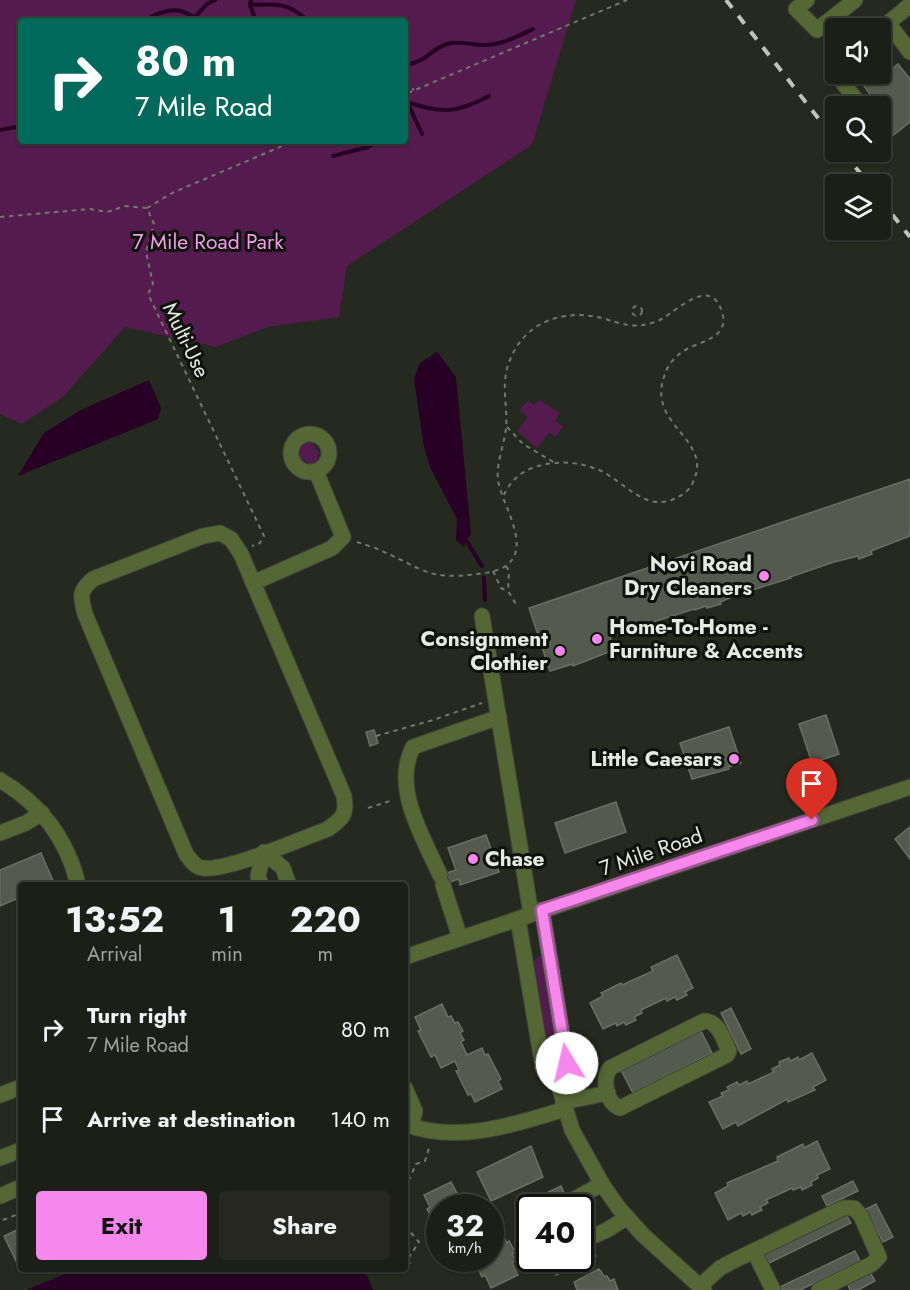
<!DOCTYPE html>
<html lang="en">
<head>
<meta charset="utf-8">
<style>
  body { margin:0; font-family:Jost,sans-serif; background:#252720; color:#f1f3f6; height:100vh; display:flex; flex-direction:column; font-size:22px; white-space:nowrap }
  * { box-sizing:border-box; margin:0 }
  p { font-size:20px; color:#a0a2a1 }
  .icon { flex:none; width:33px; height:33px; fill:none; stroke:currentColor; stroke-width:2; stroke-linecap:round; stroke-linejoin:round }
  .map { position:relative; flex:1; overflow:hidden }
  .panel { position:absolute; left:18px; top:882px; width:390px; height:390px; display:flex; flex-direction:column; background:#1c1f17; border-radius:6px; box-shadow:0 2px 4px #0004,0 0 0 2px #3a3d36 }
  .panel>* { flex:none }
  .guide { position:absolute; left:18px; top:18px; width:390px; height:126px; border-radius:6px; box-shadow:0 2px 4px #0004,0 0 0 2px #3a3d36; background:#00695c; color:#fff; overflow:hidden }
  .buttons { position:absolute; left:825px; top:18px; display:grid; gap:12px }
  .buttons a { display:grid; place-items:center; width:66px; height:66px; border-radius:6px; background:#1c1f17; box-shadow:0 2px 4px #0004,0 0 0 2px #3a3d36; font-size:30px }
  .speed { position:absolute; left:426px; top:1194px; display:flex; gap:12px; font-size:30px; font-weight:700; text-align:center }
  .speed>* { display:grid; place-content:center; width:78px; height:78px; border-radius:50%; background:#1c1f17; box-shadow:0 2px 4px #0004,0 0 0 2px #3a3d36; line-height:1 }
  .speed small { font-size:15px; font-weight:400 }
  .speed .limit { border:3px solid #111; border-radius:9px; background:#fff; color:#111 }
  .pin { position:absolute; display:grid; place-items:center; width:51px; height:51px; color:#fff; margin:-62px -26px; border-radius:50% 50% 50% 0; rotate:-45deg; box-shadow:0 0 6px #0007 }
  .pin .icon { rotate:45deg }
  .me { position:absolute; width:66px; margin:-33px; rotate:351deg; stroke-linejoin:round; filter:drop-shadow(0 0 4px #0008) }
  .turn { display:flex; align-items:center; gap:21px; height:126px; padding:0 18px; font-size:27px }
  .turn .icon { width:78px; height:78px; stroke-width:2.5 }
  .turn b { display:block; font-size:42px; line-height:51px }
  .eta { display:flex; justify-content:space-evenly; align-items:center; height:102px; text-align:center }
  .eta b { font-size:36px; font-weight:700; line-height:42px }
  .button { display:flex; gap:12px; margin-top:auto; padding:12px 18px }
  .button a { flex:1; height:69px; border-radius:6px; background:#f788eb; color:#111; font-size:24px; font-weight:700; line-height:69px; text-align:center }
  .button a+a { background:#252720; color:#f1f3f6 }
  ul { padding:0; list-style:none }
  li { display:flex; align-items:center; gap:18px; height:90px; padding:0 18px }
  li div { flex:1 }
  li b { display:block; font-size:22px }
  li em { font-style:normal }
  .map>svg:first-child { display:block }
  .green { fill:#531b4e; fill-rule:evenodd }
  .water { fill:#280026 }
  .lines { fill:none; stroke-linecap:round; stroke-linejoin:round }
  .stream { stroke:#280026; stroke-width:4 }
  .building { fill:#555a4f; stroke:#6a6f63; stroke-width:1.5 }
  .minor-casing { stroke:#40443a; stroke-width:17 }
  .path { stroke:#73776e; stroke-width:2; stroke-dasharray:4.5 4.5; stroke-linecap:butt }
  .minor { stroke:#546734; stroke-width:15 }
  .rail { stroke:#bfc3bb; stroke-width:4; stroke-dasharray:10 10; stroke-linecap:butt }
  .route-casing { stroke:#a15899; stroke-width:15 }
  .route { stroke:#f788eb; stroke-width:10 }
  .poi-dot { fill:#f788eb; stroke:#0f110c; stroke-width:2 }
  .labels { text-anchor:middle; stroke-width:6; stroke-linejoin:round; paint-order:stroke }
  .park-label { font-size:21px; fill:#f49be9; stroke:#0f110c }
  .street-label { font-size:21px; fill:#e7eae3; stroke:#0f110c }
  .poi-label { font-size:21px; font-weight:bold; fill:#e7eae3; stroke:#0f110c; text-anchor:end }
</style>
</head>
<body>
<div class="map">
<svg width="910" height="1290" viewBox="0 0 910 1290">
  <rect width="100%" height="100%" fill="#25291f"/>
  <g class="green">
    <path d="M 0,0 L 576,0 L 532,145 L 347,266 L 339,317 L 268,327 L 216,347 L 125,327 L 63,397 L 22,424 L 0,414 ZM 21,21 L 405,21 L 405,141 L 21,141 Z"/>
    <polygon points="539,400 560,413 555,421 563,426 556,437 549,433 537,448 517,431 528,417 519,410 528,401 534,405"/>
    <polygon points="306,442 313,444 319,452 317,463 314,466 300,458 300,449"/>
    <polygon points="539,956 543,956 561,1063 556,1068 550,1065 534,961"/>
  </g>
  <g class="water">
    <polygon points="437,352 456,377 471,534 466,540 464,547 456,540 457,519 430,467 424,447 414,379 420,363"/>
    <polygon points="149,380 161,408 158,419 18,476 44,433 81,410"/>
    <polygon points="78,1269 364,1269 373,1290 26,1290"/>
  </g>
  <g class="lines">
    <g class="stream">
      <polyline points="251,0 250,5 256,21"/>
      <path d="M 250,5 C 275,4 289,2 308,21"/>
      <path d="M 143,21 C 153,15 169,8 181,11 C 186,12 190,16 195,17 L 207,4 L 215,0"/>
      <path d="M 405,65 C 427,62 429,50 447,44 C 460,40 471,45 484,45 C 502,45 518,36 533,29"/>
      <polyline points="405,97 422,134"/>
      <path d="M 407,102 C 442,114 457,113 489,96"/>
      <polyline points="0,130 21,126"/>
      <polyline points="333,156 368,147 378,141"/>
      <polyline points="466,540 482,566"/>
      <polyline points="484,578 485,600"/>
    </g>
  </g>
  <g class="building">
    <polygon points="898,64 910,79 910,122 891,137 880,123 880,106 868,106 862,100 870,94 860,81 870,74 876,81"/>
    <polygon points="910,479 910,536 871,551 872,554 859,559 858,556 834,562 790,577 791,578 730,597 730,598 720,602 721,604 707,608 706,606 695,610 694,609 647,624 648,626 610,637 614,650 573,666 573,664 550,671 529,608"/>
    <polygon points="826,715 839,754 812,763 799,724"/>
    <polygon points="729,727 741,763 728,767 729,769 692,779 680,743"/>
    <polygon points="374,730 378,743 370,746 366,732"/>
    <polygon points="616,802 626,832 565,853 555,823"/>
    <polygon points="910,827 910,859 895,839"/>
    <polygon points="486,835 499,872 460,885 459,879 437,886 434,877 456,870 448,848"/>
    <polygon points="41,853 54,883 48,885 21,885 21,897 0,906 0,870"/>
    <polygon points="677,955 693,988 685,992 687,995 677,1000 675,997 667,1001 666,998 641,1010 642,1013 634,1017 636,1020 626,1025 624,1022 617,1026 616,1023 603,1029 590,1003 603,996 601,993 621,983 622,985 653,971 651,967"/>
    <polygon points="442,1004 448,1017 451,1016 455,1023 458,1022 463,1031 460,1033 464,1040 461,1042 467,1055 482,1048 485,1055 488,1054 501,1079 498,1081 502,1089 475,1102 471,1094 468,1095 456,1071 459,1070 455,1061 441,1068 435,1055 431,1057 418,1031 421,1030 415,1017"/>
    <polygon points="731,1008 751,1049 741,1054 721,1013"/>
    <polygon points="701,1031 712,1053 633,1093 621,1070"/>
    <polygon points="812,1053 826,1080 813,1087 815,1090 788,1102 787,1099 738,1126 736,1122 723,1129 709,1102 723,1096 721,1093 729,1090 727,1087 737,1082 739,1085 747,1081 748,1084 774,1072 772,1069 780,1065 779,1062 789,1058 790,1061 798,1057 799,1060"/>
    <polygon points="817,1141 830,1169 817,1175 818,1178 811,1182 812,1185 802,1190 801,1187 793,1190 792,1188 766,1200 768,1203 760,1207 762,1210 752,1215 750,1212 743,1216 741,1213 728,1220 715,1193 728,1186 727,1183 778,1161 777,1157 803,1144 804,1148"/>
    <polygon points="531,1146 543,1177 491,1201 477,1172"/>
    <polygon points="853,1181 858,1191 827,1206 822,1196"/>
    <polygon points="451,1182 458,1195 460,1194 464,1201 467,1200 471,1208 440,1208 440,1234 427,1209 430,1207 424,1195"/>
    <polygon points="561,1186 566,1197 545,1207 540,1196"/>
    <polygon points="876,1204 893,1237 883,1242 866,1209"/>
    <polygon points="846,1214 851,1223 769,1263 764,1253"/>
    <polygon points="493,1225 499,1237 503,1235 507,1243 509,1241 515,1252 512,1254 516,1261 512,1263 518,1275 491,1288 485,1275 482,1277 473,1258 490,1258 490,1226"/>
    <polygon points="21,1228 21,1264 18,1265 4,1236"/>
    <polygon points="591,1246 596,1256 556,1275 551,1266 566,1258 580,1258 580,1251"/>
    <polygon points="530,1247 530,1258 541,1258 544,1265 534,1270 524,1250"/>
    <polygon points="855,1251 860,1261 800,1290 782,1290 780,1287"/>
    <polygon points="599,1269 604,1276 607,1276 610,1281 614,1279 618,1290 577,1290 574,1282"/>
    <polygon points="870,1272 875,1281 858,1290 850,1290 847,1283"/>
  </g>
  <g class="lines">
    <g class="minor-casing">
      <g id="minor">
        <polyline points="807,0 796,9 817,30 855,0"/>
        <polyline points="910,5 888,23 910,52"/>
        <polyline points="836,74 861,106"/>
        <circle cx="310" cy="453" r="19"/>
        <path d="M 220,533 L 231,539 L 241,554 L 344,796 C 347,815 343,818 328,829 C 300,839 229,871 203,868 C 195,868 190,859 186,854 L 85,614 C 80,596 79,591 93,579 L 203,536 Z"/>
        <polyline points="253,583 332,548 343,537 316,471"/>
        <polyline points="482,616 531,914"/>
        <path d="M 0,780 C 40,803 68,840 78,885"/>
        <polyline points="0,833 26,823 42,813"/>
        <path d="M 440,875 C 423,837 392,788 413,747 L 499,717"/>
        <polyline points="261,885 258,876 264,852 283,868 289,885"/>
        <polyline points="443,885 460,938"/>
        <polyline points="542,910 567,1063 558,1083"/>
        <polyline points="518,919 543,1068 558,1083 572,1130 602,1184 618,1207 643,1235 704,1290"/>
        <polyline points="405,957 910,787"/>
        <path d="M 704,1021 C 719,1021 723,1039 729,1051 L 727,1055 L 624,1106 L 620,1108 C 606,1103 602,1079 610,1068 Z"/>
        <polyline points="405,1088 415,1111 411,1126"/>
        <polyline points="0,1095 21,1087"/>
        <polyline points="563,1102 608,1093"/>
        <path d="M 405,1124 C 457,1144 514,1125 565,1109"/>
        <polyline points="0,1158 21,1150"/>
        <polyline points="0,1196 21,1187"/>
        <polyline points="558,1208 602,1184"/>
        <polyline points="580,1242 607,1230 626,1218"/>
        <polyline points="754,1251 773,1290"/>
        <polyline points="700,1286 720,1268 733,1261 843,1208 854,1208 861,1216 879,1257 872,1264 819,1290"/>
      </g>
    </g>
    <g class="path">
      <polyline points="405,83 414,90"/>
      <polyline points="408,93 627,0"/>
      <polyline points="147,208 172,193 294,141"/>
      <polyline points="0,217 90,209 107,212 125,206 147,208 154,224 146,252 153,284 148,294 264,536 260,543 252,546"/>
      <circle cx="637" cy="311" r="5"/>
      <polyline points="507,427 523,444 555,463"/>
      <path d="M 357,542 C 366,545 377,548 386,553 C 401,559 415,568 430,573 C 445,577 462,576 477,574 C 487,573 499,571 507,565 C 532,546 501,503 498,480 C 496,463 504,446 506,428 C 508,405 500,383 510,360 C 523,326 556,311 591,316 C 608,318 625,328 643,325 C 649,324 657,322 663,318 C 679,309 711,276 722,312 C 730,337 702,341 687,349 C 676,355 667,365 664,377 C 647,426 714,439 693,482 C 690,490 683,495 674,499 C 644,512 624,481 599,470 C 577,461 554,460 532,468 C 519,473 508,484 503,497"/>
      <polyline points="506,566 509,571 508,591 516,604"/>
      <polyline points="493,571 501,588 508,591"/>
      <polyline points="376,736 433,720 482,703"/>
      <polyline points="368,808 393,800"/>
      <polyline points="405,1189 416,1164 425,1161 430,1145"/>
      <polyline points="3,1220 21,1213"/>
      <polyline points="405,1226 419,1242 408,1259 410,1264"/>
    </g>
    <use href="#minor" class="minor"/>
    <g class="rail">
      <polyline points="726,0 836,141"/>
      <polyline points="843,152 869,184"/>
      <polyline points="880,199 910,237"/>
    </g>
  </g>
  <g class="lines">
    <g class="route-casing">
      <polyline id="route" points="567,1063 542,910 812,820"/>
    </g>
    <use href="#route" class="route"/>
  </g>
  <g class="poi-dot">
    <circle cx="764" cy="576" r="6"/>
    <circle cx="597" cy="639" r="6"/>
    <circle cx="560" cy="651" r="6"/>
    <circle cx="734" cy="759" r="6"/>
    <circle cx="473" cy="859" r="6"/>
  </g>
  <g class="labels">
    <g class="park-label">
      <text x="208" y="249">7 Mile Road Park</text>
    </g>
    <g class="street-label">
      <text transform="translate(186 340) rotate(64)" y="7">Multi-Use</text>
      <text transform="translate(651 852) rotate(-19)" y="7">7 Mile Road</text>
    </g>
    <g class="poi-label">
      <text x="752" y="571">Novi Road<tspan x="752" dy="24">Dry Cleaners</tspan></text>
      <text x="609" y="634" text-anchor="start">Home-To-Home -<tspan x="609" dy="24">Furniture &amp; Accents</tspan></text>
      <text x="548" y="646">Consignment<tspan x="548" dy="24">Clothier</tspan></text>
      <text x="722" y="766">Little Caesars</text>
      <text x="485" y="866" text-anchor="start">Chase</text>
    </g>
  </g>
</svg>
<div class="buttons">
<a><svg class="icon" aria-label="sound" viewBox="0 0 24 24"><path d="M4 9h4l5-4v14l-5-4H4zM17 9q2 3 0 6"/></svg></a>
<a><svg class="icon" aria-label="search" viewBox="0 0 24 24"><circle cx="10" cy="10" r="6"/><path d="M15 15l6 6"/></svg></a>
<a><svg class="icon" aria-label="layers" viewBox="0 0 24 24"><path d="M12 4l9 5-9 5-9-5zM3 14l9 5 9-5"/></svg></a>
</div>
<div class="speed"><div>32<small>km/h</small></div><div class="limit">40</div></div>
<div class="pin" style="left:812px;top:820px;background:#d93025"><svg class="icon" aria-label="arrive" viewBox="0 0 24 24"><path d="M6 21V4h12l-3 4 3 4H6"/></svg></div>
<svg class="me" style="left:567px;top:1063px" viewBox="-20 -20 40 40"><circle r="19" fill="#fff"/><path d="M0-13L10 11 0 6-10 11z" fill="#f788eb"/></svg>
<div class="guide">
<div class="turn"><svg class="icon" aria-label="right" viewBox="0 0 24 24"><path d="M7 20v-9h11M14 6l5 5-5 5"/></svg><div><b>80 m</b>7 Mile Road</div></div>
</div>
<section class="panel">
<div class="eta">
<div><b>13:52</b><p>Arrival</p></div>
<div><b>1</b><p>min</p></div>
<div><b>220</b><p>m</p></div>
</div>
<ul>
<li><svg class="icon" aria-label="right" viewBox="0 0 24 24"><path d="M7 20v-9h11M14 6l5 5-5 5"/></svg><div><b>Turn right</b><p>7 Mile Road</p></div><em>80 m</em></li>
<li><svg class="icon" aria-label="arrive" viewBox="0 0 24 24"><path d="M6 21V4h12l-3 4 3 4H6"/></svg><div><b>Arrive at destination</b></div><em>140 m</em></li>
</ul>
<div class="button"><a>Exit</a><a>Share</a></div>
</section>
</div>
</body>
</html>
